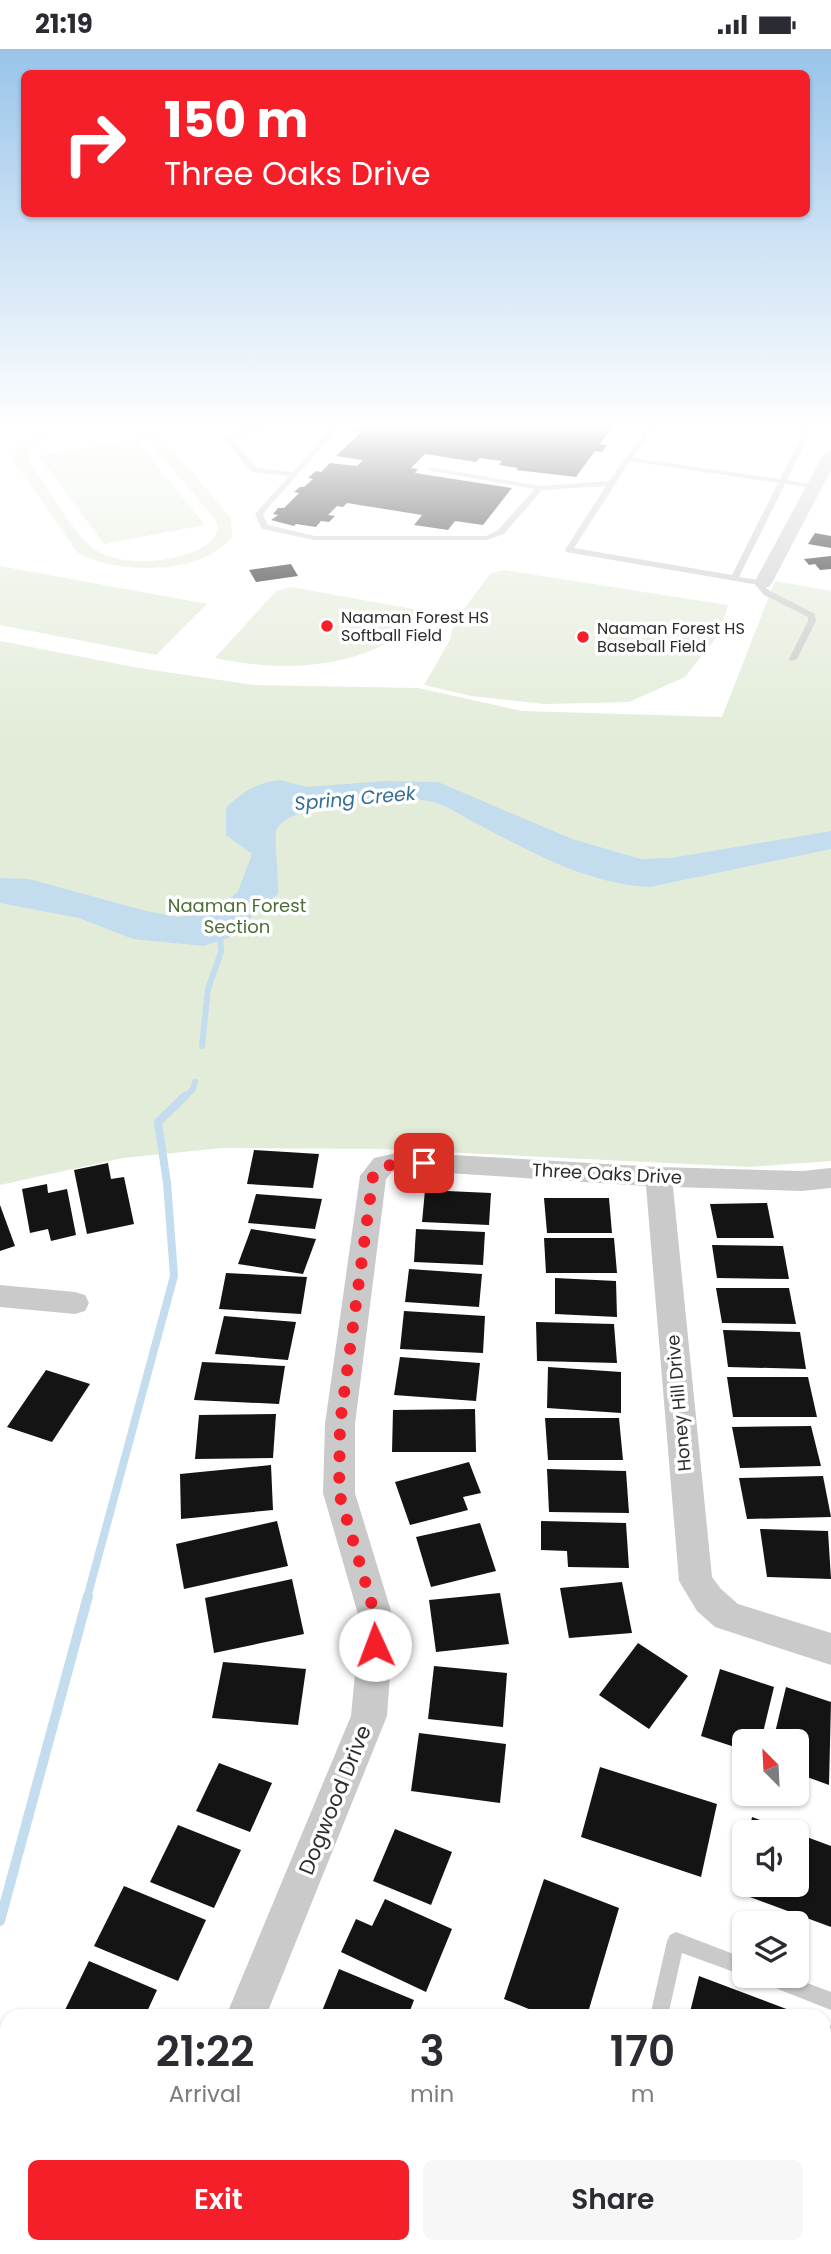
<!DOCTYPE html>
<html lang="en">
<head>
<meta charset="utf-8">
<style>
  body { margin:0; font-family:Poppins,sans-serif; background:#f7f7f7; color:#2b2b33; height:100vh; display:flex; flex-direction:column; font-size:26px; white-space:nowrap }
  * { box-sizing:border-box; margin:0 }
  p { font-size:23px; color:#7c7c81 }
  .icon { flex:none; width:38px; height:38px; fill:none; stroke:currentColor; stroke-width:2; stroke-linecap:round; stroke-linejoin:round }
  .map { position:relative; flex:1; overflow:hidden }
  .sheet { position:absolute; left:0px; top:1960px; width:831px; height:245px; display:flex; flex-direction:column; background:#fff; border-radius:21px 21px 0 0; box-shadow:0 2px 5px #0004 }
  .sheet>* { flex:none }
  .guide { position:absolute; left:21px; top:21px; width:789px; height:147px; border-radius:10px; box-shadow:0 2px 5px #0004; background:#f41f29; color:#fff; overflow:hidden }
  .needle { width:46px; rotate:336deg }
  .tools { position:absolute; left:732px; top:1680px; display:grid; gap:14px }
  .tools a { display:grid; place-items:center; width:77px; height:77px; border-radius:10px; background:#fff; box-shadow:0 2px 5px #0004; font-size:35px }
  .pin { position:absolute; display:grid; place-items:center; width:60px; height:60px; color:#fff; margin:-30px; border-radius:14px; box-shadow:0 4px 10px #0006 }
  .me { position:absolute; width:77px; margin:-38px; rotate:358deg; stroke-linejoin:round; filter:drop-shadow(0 0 5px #0008) }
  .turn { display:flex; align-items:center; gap:24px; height:147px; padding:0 28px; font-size:32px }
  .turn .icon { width:91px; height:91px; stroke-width:2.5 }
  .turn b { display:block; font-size:49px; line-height:60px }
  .eta { display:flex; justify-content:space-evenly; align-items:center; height:119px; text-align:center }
  .eta b { font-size:42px; font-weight:600; line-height:49px }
  .cta { display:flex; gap:14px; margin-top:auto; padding:14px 28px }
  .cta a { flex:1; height:80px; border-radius:10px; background:#f41f29; color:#fff; font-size:28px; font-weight:600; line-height:80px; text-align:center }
  .cta a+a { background:#f7f7f7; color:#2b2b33 }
  .status { display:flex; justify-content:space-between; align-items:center; height:49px; padding:0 35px; background:#fff; direction:ltr }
  .status svg { height:19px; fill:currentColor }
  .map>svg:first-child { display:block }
  .green { fill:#e3ecd9; fill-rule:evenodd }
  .water { fill:#c3dcee }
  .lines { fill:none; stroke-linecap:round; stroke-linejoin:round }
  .stream-far2 { stroke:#c3dcee; stroke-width:6 }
  .stream-far1 { stroke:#c3dcee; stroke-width:8 }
  .stream { stroke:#c3dcee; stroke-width:10 }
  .building { fill:#141414 }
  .service { fill:#cacaca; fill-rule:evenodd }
  .minor { fill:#cacaca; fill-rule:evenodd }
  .route { stroke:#f41f29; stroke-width:12; stroke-dasharray:0 21.6 }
  .poi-dot { fill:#f41f29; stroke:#fff; stroke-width:2.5 }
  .labels { text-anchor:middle; stroke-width:7; stroke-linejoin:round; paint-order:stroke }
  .far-poi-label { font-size:16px; fill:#2d2d2d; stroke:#fff; text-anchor:start }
  .park-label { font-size:18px; fill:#4e6c37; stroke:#fff }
  .street-label { font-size:18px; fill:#2d2d2d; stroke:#fff }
  .water-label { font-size:19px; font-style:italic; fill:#356d95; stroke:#fff }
  .near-street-label { font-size:21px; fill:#2d2d2d; stroke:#fff }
</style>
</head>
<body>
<div class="status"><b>21:19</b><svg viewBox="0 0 49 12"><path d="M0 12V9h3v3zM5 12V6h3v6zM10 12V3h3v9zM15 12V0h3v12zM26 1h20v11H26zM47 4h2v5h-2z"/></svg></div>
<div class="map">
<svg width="831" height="2205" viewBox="0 0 831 2205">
  <rect width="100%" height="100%" fill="#fff"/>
  <g class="green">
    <path d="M 60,377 L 139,377 L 151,381 L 164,390 L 231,469 L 232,487 C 205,527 115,526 77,503 L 13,411 C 16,389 41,382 60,377 ZM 106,378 L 129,382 L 147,390 L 215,470 L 218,479 C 214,496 197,502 181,507 C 154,514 110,517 88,495 C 67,475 46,435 29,411 C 28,382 85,378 106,378 Z"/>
    <polygon points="135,390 205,476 104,495 39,407"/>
    <polygon points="0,517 207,555 156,606 0,576"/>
    <polygon points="504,521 728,556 719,585 685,628 629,653 544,655 471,647 424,636 450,591 454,573 491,524"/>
    <polygon points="775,532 831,542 831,1112 750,1118 383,1100 223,1099 123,1109 0,1136 0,592 139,619 254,636 418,639 522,662 722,668"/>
    <path d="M 291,538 L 424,562 C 378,622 282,624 215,609 L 276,542 Z"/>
  </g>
  <path class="water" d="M 280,731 L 307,738 L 386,732 L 438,733 L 572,790 L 641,810 L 671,809 L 831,782 L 831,800 L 650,838 C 588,835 535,805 481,777 C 465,769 446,755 428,752 C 392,744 352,751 317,760 C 304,763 281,768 276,782 C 274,788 279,833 278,845 L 228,889 L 204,897 L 133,890 L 79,869 L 0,854 L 0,829 L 29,830 L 146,862 L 178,868 L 217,862 L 238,842 L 252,805 L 226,786 L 226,759 C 241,743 259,733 280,731 Z"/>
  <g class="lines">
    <g class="stream-far2">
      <polyline points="202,997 208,940 221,903 220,885"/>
      <polyline points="184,1049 193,1040 195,1033"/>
    </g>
    <polyline class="stream-far1" points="87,1549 174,1227 167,1134 158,1073 185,1047"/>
    <polyline class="stream" points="0,1872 88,1547"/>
  </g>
  <g class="building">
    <polygon points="358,377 613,377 600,395 607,396 602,403 595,402 576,428 516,421 518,419 499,416 502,412 480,409 476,413 425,405 411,419 418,420 415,424 512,439 483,476 455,472 448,481 414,476 422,466 347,454 343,458 337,457 328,466 335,467 329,473 321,472 316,478 296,475 294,477 271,471 278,466 273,465 278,459 284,459 299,444 294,443 300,438 304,438 313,430 308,429 316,422 321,423 330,414 357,417 363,411 336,407 361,383 352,382"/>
    <polygon points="815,484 831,487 831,499 808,495"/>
    <polygon points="831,507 831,520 820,521 815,515 809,516 804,510"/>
    <polygon points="291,515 298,527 256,533 249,521"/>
    <polygon points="254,1101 319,1105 313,1139 247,1135"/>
    <polygon points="108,1114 111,1130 124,1128 134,1175 87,1185 74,1121"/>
    <polygon points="47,1135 48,1144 67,1140 76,1186 51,1192 48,1180 30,1184 22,1140"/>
    <polygon points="425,1141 491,1144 489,1176 422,1173"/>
    <polygon points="256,1145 322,1150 315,1180 248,1174"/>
    <polygon points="544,1149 609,1149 612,1184 547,1184"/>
    <polygon points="767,1154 774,1189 717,1189 710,1155"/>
    <polygon points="0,1156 15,1197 0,1202"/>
    <polygon points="251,1180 316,1190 303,1225 238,1215"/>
    <polygon points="416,1180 485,1183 483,1216 414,1213"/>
    <polygon points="544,1189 614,1189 617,1224 546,1224"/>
    <polygon points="712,1196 783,1197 789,1230 717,1229"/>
    <polygon points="409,1220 482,1225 479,1258 405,1253"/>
    <polygon points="226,1224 307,1228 301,1265 219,1260"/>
    <polygon points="555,1229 616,1232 617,1268 555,1265"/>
    <polygon points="716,1239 789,1239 796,1275 722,1274"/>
    <polygon points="404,1262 485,1267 483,1304 400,1300"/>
    <polygon points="224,1267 296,1273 288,1311 215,1305"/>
    <polygon points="536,1273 614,1275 617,1314 537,1312"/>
    <polygon points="723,1281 800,1283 806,1320 728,1318"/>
    <polygon points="400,1308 480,1314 476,1352 394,1346"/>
    <polygon points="202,1313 285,1317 279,1355 194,1351"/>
    <polygon points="548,1318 621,1323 621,1364 547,1359"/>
    <polygon points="46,1321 90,1335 52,1393 7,1378"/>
    <polygon points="727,1328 808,1328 817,1368 733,1368"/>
    <polygon points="475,1360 476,1403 392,1403 393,1361"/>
    <polygon points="276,1365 273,1409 195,1410 199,1366"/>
    <polygon points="545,1369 619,1369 623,1411 548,1411"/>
    <polygon points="811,1377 821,1417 740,1419 732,1378"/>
    <polygon points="469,1413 481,1444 463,1448 468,1461 410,1476 395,1433"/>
    <polygon points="271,1416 273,1461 181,1470 180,1425"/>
    <polygon points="547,1420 626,1422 629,1464 549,1463"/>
    <polygon points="823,1427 831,1468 747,1470 739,1429"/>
    <polygon points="277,1472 288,1517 184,1540 176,1495"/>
    <polygon points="541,1472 626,1474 629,1519 568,1518 567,1502 541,1501"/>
    <polygon points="480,1474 496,1522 431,1538 416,1488"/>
    <polygon points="760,1480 828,1482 831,1530 767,1528"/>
    <polygon points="292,1530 304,1585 214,1604 205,1549"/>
    <polygon points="622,1533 632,1584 569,1589 560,1539"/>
    <polygon points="500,1544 509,1595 436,1603 429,1551"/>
    <polygon points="638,1594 688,1627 649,1680 599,1646"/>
    <polygon points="223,1613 306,1620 298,1676 212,1669"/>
    <polygon points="434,1617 507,1624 503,1678 428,1670"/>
    <polygon points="720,1620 774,1638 761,1692 744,1692 744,1701 701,1687"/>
    <polygon points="786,1638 831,1653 829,1736 796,1724 796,1692 773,1692"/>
    <polygon points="419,1684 506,1695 500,1754 411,1742"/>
    <polygon points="219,1714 272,1734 250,1783 196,1762"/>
    <polygon points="600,1718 717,1755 701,1828 581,1788"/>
    <polygon points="752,1768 793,1783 749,1783"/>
    <polygon points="178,1776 241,1801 214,1859 150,1833"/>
    <polygon points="395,1780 452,1803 431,1856 373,1832"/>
    <polygon points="796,1784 831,1797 831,1878 734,1842 743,1806 744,1836 796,1836"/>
    <polygon points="544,1830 619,1859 587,1967 546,1967 504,1950"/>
    <polygon points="124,1837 206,1871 178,1932 94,1897"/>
    <polygon points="385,1850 452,1880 426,1943 341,1903 356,1870 372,1877"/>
    <polygon points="89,1912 157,1941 145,1967 62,1967"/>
    <polygon points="339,1920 414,1951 408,1967 320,1967"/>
    <polygon points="699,1927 805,1967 689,1967"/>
    <polygon points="824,1974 831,1977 831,2061 824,2058"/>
    <polygon points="824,2102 831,2105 831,2201 824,2198"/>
    <polygon points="241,2198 294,2198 309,2205 238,2205"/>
  </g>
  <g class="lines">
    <g class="service">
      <path d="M 264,377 L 278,377 L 235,387 L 231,390 L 257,419 L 293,423 L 333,377 L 340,377 L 263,465 L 268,476 L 315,487 L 486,487 L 498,481 L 535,440 L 432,422 L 428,420 L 429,418 L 540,437 L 609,432 L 648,377 L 654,377 L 633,409 L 780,430 L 807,377 L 813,377 L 787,431 L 819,437 L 815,439 L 785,435 L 739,528 L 766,532 L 766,539 L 770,542 L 815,565 L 816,572 L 797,610 L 790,612 L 789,610 L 808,572 L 808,568 L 764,546 L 758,539 L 759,536 L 566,503 L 565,501 L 606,437 L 542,441 L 504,485 L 487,491 L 315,491 L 262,480 L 255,465 L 289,427 L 252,423 L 224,390 L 231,384 ZM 630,412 L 778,434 L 732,526 L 574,499 Z"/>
      <polygon points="676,1883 744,1909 745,1927 682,1904 668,1967 650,1967 667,1892 670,1886"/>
      <polygon points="757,1927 789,1927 831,1943 831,1961 760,1933"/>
      <polygon points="824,2087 831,2090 831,2110 824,2107"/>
      <polygon points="712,2198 743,2198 746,2205 715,2205"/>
    </g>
    <g class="minor">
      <polygon points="831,401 831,421 772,534 769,538 757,538 754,534 823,406"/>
      <polygon points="401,1103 659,1118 802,1122 831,1119 831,1139 802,1142 673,1138 712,1528 721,1540 738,1555 831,1584 831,1616 715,1578 697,1562 679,1532 646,1137 401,1121 392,1123 386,1130 355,1375 355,1444 394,1572 387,1667 266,1967 226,1967 351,1667 360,1572 323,1444 325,1375 360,1127 374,1109"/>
      <polygon points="0,1236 75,1243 85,1246 89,1254 85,1262 75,1265 0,1258"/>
      <polygon points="123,2198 169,2198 166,2205 120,2205"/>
    </g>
  </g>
  <linearGradient id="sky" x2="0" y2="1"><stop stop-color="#99c4ea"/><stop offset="0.55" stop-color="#fff"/><stop offset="1" stop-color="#fff" stop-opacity="0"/></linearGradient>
  <rect width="831" height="686" fill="url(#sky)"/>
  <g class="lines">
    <path class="route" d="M 375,1596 L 377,1573 L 339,1444 L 340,1375 L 373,1127 C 388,1112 403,1113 424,1114"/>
  </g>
  <g class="poi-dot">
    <circle cx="327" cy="577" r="7"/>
    <circle cx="583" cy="588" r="7"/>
  </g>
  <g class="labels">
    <g class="far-poi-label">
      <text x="341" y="574">Naaman Forest HS<tspan x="341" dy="18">Softball Field</tspan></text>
      <text x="597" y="585">Naaman Forest HS<tspan x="597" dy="18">Baseball Field</tspan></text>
    </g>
    <g class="park-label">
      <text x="237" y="863">Naaman Forest<tspan x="237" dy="21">Section</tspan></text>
    </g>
    <g class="street-label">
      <text transform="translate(607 1125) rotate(3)" y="6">Three Oaks Drive</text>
      <text transform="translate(679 1354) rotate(-95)" y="6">Honey Hill Drive</text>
    </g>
    <g class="water-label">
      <text transform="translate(355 749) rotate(-5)" y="7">Spring Creek</text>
    </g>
    <g class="near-street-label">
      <text transform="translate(335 1751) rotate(-68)" y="7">Dogwood Drive</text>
    </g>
  </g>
</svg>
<div class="tools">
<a><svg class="needle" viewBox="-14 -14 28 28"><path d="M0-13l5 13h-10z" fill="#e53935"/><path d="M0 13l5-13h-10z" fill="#7c7c81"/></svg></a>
<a><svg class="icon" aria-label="sound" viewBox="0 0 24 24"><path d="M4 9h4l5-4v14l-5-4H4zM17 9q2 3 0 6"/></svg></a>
<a><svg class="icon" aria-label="layers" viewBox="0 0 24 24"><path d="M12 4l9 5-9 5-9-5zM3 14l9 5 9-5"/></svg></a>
</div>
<div class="pin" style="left:424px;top:1114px;background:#d93025"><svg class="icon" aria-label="arrive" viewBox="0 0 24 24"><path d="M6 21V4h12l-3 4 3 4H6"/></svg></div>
<svg class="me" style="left:375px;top:1596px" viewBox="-20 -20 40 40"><circle r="19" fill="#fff"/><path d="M0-13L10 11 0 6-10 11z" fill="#f41f29"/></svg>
<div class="guide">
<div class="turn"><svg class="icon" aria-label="right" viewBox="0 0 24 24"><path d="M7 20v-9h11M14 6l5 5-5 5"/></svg><div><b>150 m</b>Three Oaks Drive</div></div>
</div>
<section class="sheet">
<div class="eta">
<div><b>21:22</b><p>Arrival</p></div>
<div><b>3</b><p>min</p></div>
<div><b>170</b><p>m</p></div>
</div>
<div class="cta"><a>Exit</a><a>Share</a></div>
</section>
</div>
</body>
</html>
